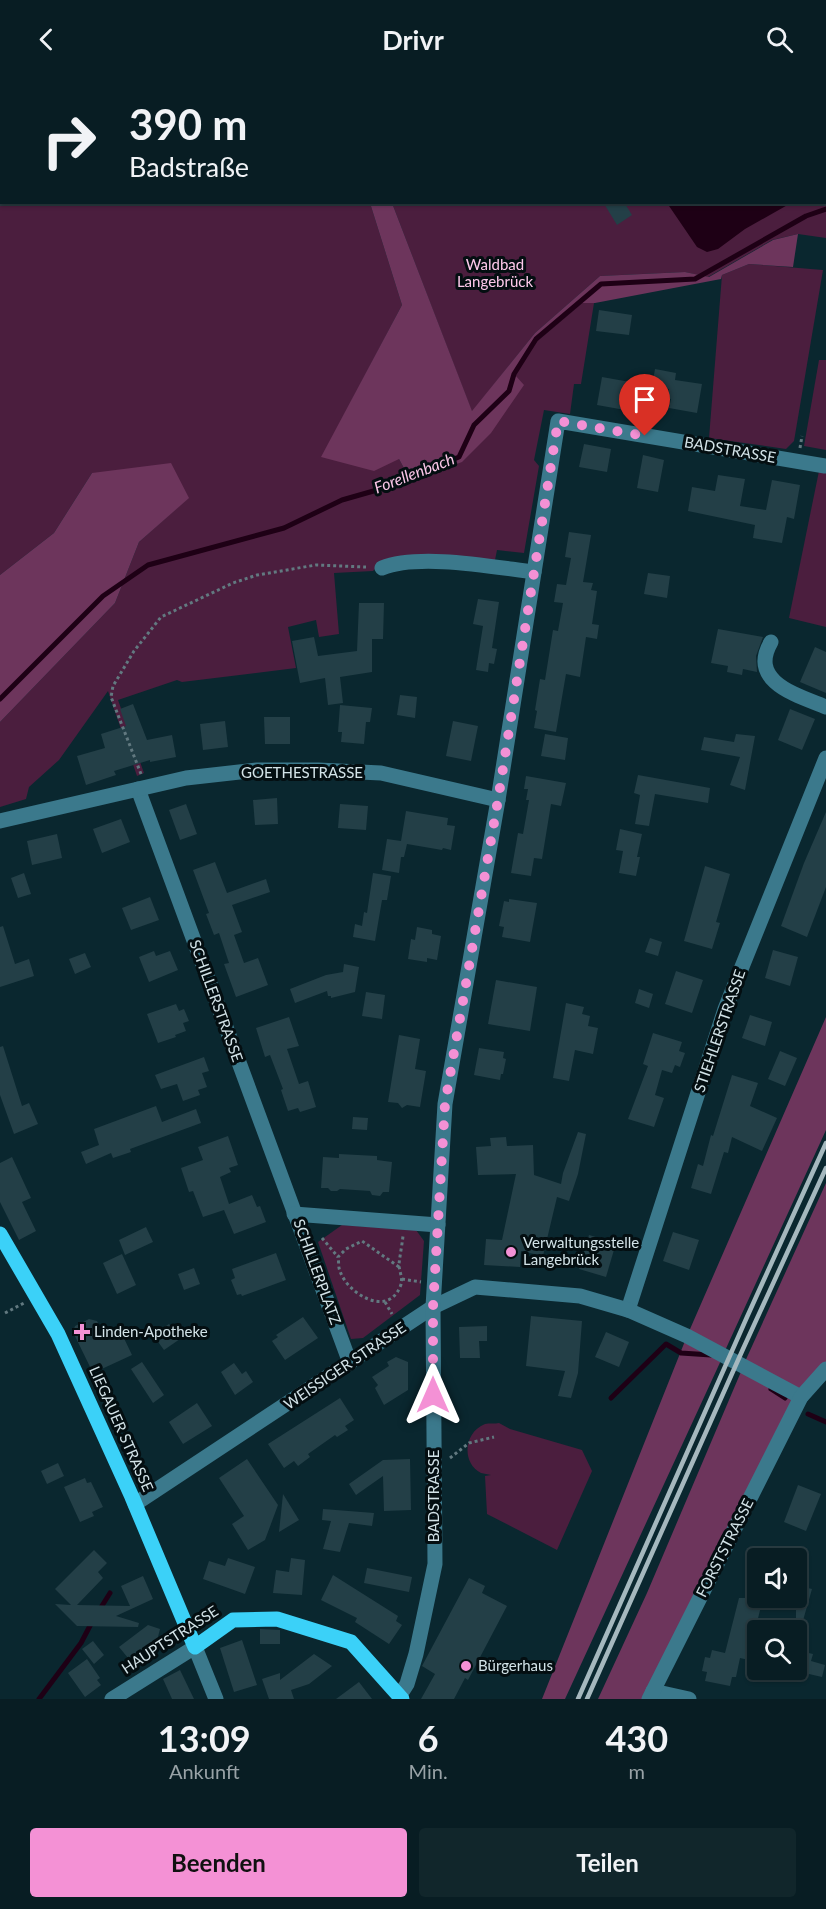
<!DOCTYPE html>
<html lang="de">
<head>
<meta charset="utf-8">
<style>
  body { margin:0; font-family:Lato,sans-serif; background:#11262b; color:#f1f3f6; height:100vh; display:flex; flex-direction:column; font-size:22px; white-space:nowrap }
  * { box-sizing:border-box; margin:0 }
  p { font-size:20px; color:#98a2a6 }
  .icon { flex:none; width:33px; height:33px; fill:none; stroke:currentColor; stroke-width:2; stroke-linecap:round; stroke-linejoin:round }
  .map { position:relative; height:1621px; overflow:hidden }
  .drawer { display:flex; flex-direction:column; background:#081d23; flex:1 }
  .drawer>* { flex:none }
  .banner { position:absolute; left:0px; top:0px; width:826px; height:126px; box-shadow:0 2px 4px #0004,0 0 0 2px #293b41; background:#081d23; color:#f1f3f6; overflow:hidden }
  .buttons { position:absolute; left:747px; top:1470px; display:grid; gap:12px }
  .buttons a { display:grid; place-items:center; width:60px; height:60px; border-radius:6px; background:#081d23; box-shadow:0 2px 4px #0004,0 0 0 2px #293b41; font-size:30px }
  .pin { position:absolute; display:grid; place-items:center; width:51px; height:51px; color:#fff; margin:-62px -26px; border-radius:50% 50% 50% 0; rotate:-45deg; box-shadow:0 0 6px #0007 }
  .pin .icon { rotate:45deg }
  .me { position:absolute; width:66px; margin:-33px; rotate:0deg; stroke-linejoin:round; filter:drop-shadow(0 0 4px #0008) }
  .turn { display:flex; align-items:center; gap:21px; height:126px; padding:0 30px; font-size:27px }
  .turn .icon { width:78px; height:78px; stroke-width:2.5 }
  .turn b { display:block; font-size:42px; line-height:51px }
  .eta { display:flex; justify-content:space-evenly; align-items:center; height:102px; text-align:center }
  .eta b { font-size:36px; font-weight:700; line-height:42px }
  .cta { display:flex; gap:12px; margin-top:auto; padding:12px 30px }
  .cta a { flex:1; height:69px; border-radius:6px; background:#f491d5; color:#111; font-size:24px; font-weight:700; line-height:69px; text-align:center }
  .cta a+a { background:#11262b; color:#f1f3f6 }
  header { display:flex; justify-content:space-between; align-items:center; height:78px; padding:0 30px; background:#081d23; font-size:27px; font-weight:700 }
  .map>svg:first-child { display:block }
  .green { fill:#4b1e3e }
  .forest { fill:#6d355c }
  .water { fill:#1e0015 }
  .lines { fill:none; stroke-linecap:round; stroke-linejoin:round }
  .stream { stroke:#1e0015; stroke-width:5 }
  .building { fill:#233f47 }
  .path { stroke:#627980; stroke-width:3; stroke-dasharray:3 3; stroke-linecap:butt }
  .minor { stroke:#3b798c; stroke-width:15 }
  .major { stroke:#3bd1f8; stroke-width:15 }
  .rail { stroke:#a5b8be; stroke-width:4.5 }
  .route { stroke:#f491d5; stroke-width:10; stroke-dasharray:0 18 }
  .poi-dot { fill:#f491d5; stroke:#040e11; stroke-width:2 }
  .labels { text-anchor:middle; stroke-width:6; stroke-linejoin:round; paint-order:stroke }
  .park-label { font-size:15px; fill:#fec9eb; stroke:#040e11 }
  .street-label { font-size:15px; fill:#d3e3e8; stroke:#040e11 }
  .poi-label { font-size:15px; fill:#d3e3e8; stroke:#040e11; text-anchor:start }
  .water-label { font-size:16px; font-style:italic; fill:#fcc7e9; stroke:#040e11 }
</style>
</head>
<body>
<header><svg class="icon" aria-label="back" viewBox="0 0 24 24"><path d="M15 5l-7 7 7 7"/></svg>Drivr<svg class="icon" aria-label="search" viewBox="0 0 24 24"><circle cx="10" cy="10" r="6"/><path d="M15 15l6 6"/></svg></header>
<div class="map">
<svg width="826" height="1621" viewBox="0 0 826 1621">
  <rect width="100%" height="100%" fill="#0a272f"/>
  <g class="green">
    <polygon points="0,0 127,0 127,1 2,2 2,124 370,125 402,227 322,379 399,381 411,403 515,297 537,263 582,225 594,225 581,306 574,306 570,336 544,332 534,382 539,388 524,475 497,472 495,482 382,483 373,493 334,495 339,556 319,559 316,542 288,549 296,590 182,604 177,602 118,622 144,695 137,698 108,613 59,682 29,709 26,721 0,729 0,644 115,525 139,464 188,420 92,395 54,455 0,497"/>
    <polygon points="345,0 803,0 805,1 346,2"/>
    <polygon points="826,9 826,160 798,156 772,162 708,199 685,194 600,198 535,255 472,334 392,125 825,124"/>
    <polygon points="749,186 823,192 794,363 786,371 709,360 722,197"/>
    <polygon points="819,282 826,282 826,372 804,368"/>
    <polygon points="819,393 826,394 826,549 789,540"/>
    <polygon points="342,1147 416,1152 424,1163 420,1217 363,1260 351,1261 318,1164"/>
    <path d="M 499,1345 L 510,1351 L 582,1372 L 592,1393 L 557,1472 L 487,1436 L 485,1398 L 491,1397 C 488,1396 484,1396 481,1395 C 461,1385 464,1354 485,1346 C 489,1345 495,1346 499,1345 Z"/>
  </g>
  <g class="forest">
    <polygon points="370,125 392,125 472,333 535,255 600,198 685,194 709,199 773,162 798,156 793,189 749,186 722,197 721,201 595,225 582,225 537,263 515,297 524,307 491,355 462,384 411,403 399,381 374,393 321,379 402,227"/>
    <polygon points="171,385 189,420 139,464 115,525 0,644 0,497 54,455 92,395"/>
    <polygon points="826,939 826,1052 723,1277 743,1288 826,1105 826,1291 800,1319 649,1621 598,1621 647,1515 743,1289 723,1278 565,1621 542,1621 687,1258"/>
  </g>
  <polygon class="water" points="667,125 666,125 791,125 745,151 718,171 707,174 697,169"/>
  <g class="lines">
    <g class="stream">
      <polyline points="0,621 103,518 148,487 284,450 342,422 377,412 459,379 474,347 509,313 514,296 536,261 601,206 695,201 806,138 826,131"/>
      <polyline points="771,1311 785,1320"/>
      <polyline points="611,1320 666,1266 681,1275 711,1277"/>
      <polyline points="808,1336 826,1344"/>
      <polyline points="100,1531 110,1515"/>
      <polyline points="39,1621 81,1565 93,1542"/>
    </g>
  </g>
  <g class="building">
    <polygon points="603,124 624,124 632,137 617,147"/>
    <polygon points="599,232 632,237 629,257 596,253"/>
    <polygon points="655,291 676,295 675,302 702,306 697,335 669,330 671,321 667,320 669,311 652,308"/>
    <polygon points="602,299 630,304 625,332 597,327"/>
    <polygon points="584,366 611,371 607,394 579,389"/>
    <polygon points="643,377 664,382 658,414 637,410"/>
    <polygon points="718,397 745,401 740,428 766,432 772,402 800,407 794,441 787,439 782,465 753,460 755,447 688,433 692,409 715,413"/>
    <polygon points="569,454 591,457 583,504 593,505 591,512 597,513 592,546 599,547 597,561 586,559 580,599 566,596 556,654 534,650 537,633 535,632 540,601 545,602 553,552 558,553 563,525 554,524 557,506 566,507 571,480 565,479"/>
    <polygon points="648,495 670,498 667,520 644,516"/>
    <polygon points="478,521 499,524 492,570 497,571 494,586 489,585 488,594 476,592 483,548 473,546"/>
    <polygon points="359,525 384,525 383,561 372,561 372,594 340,599 343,625 328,627 325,600 300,605 292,563 314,559 318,578 357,573"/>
    <polygon points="718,551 763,559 756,578 757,594 743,591 742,597 727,594 728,588 711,585"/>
    <polygon points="815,569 826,574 826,615 800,604"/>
    <polygon points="400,617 417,619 415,640 397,637"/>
    <polygon points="133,626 147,662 172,657 176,679 150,684 150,682 114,693 116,697 86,707 77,678 105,670 101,656 126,648 120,631"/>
    <polygon points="340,627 372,630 370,644 366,644 364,666 341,664 342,654 338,654"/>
    <polygon points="790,631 815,641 802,672 778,662"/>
    <polygon points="264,639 290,639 290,666 265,666"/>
    <polygon points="225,643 228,669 203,672 200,646"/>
    <polygon points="453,643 478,648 471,683 446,678"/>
    <polygon points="545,656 568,660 565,682 541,678"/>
    <polygon points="736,656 755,658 745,712 730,707 740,679 701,672 704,659 734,664"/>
    <polygon points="638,697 710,710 708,725 655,716 649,748 635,746 640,717 634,715"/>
    <polygon points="526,698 566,705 561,728 551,726 542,781 534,780 531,798 511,795 518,755 523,756 529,722 526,722 528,711 524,711"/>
    <polygon points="277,720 278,746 255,747 253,722"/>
    <polygon points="186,726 197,756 180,762 169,732"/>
    <polygon points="340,726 368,728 366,752 338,750"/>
    <polygon points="406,733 448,740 447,747 455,748 451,772 443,770 442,772 407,766 404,779 401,779 399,795 382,792 387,761 401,763"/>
    <polygon points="826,734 826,809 807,859 781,848 804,785"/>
    <polygon points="121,741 130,764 102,775 93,751"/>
    <polygon points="620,751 642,756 637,779 640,779 636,798 619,795 623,773 616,772"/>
    <polygon points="57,756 62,780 32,787 27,763"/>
    <polygon points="215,784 227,815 266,801 270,814 232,827 242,854 234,857 244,885 258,880 268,907 236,919 224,886 229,885 219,855 214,857 206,836 209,835 193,792"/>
    <polygon points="705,788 730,796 716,844 720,845 712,871 684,863"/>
    <polygon points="24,795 31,816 18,820 11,800"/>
    <polygon points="373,795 391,798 387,822 382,822 375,863 353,859 355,846 362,848 364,834 367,835"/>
    <polygon points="150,819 159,842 131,852 122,830"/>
    <polygon points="509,821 537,825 530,864 502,859 504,849 499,848 504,823 509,824"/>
    <polygon points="3,848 15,886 29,881 34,898 0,909 0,849"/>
    <polygon points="417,849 432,852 432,856 441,858 437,882 427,880 427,884 408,881 411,861 415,862"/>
    <polygon points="650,860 662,864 658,878 645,874"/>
    <polygon points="773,872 798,879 790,908 765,900"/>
    <polygon points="154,873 156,878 170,873 178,892 149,904 139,879"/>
    <polygon points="85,875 91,889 75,896 69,881"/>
    <polygon points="344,886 359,889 355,914 331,920 331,918 328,918 327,913 295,925 290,911 326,897 343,894"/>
    <polygon points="676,893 703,902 692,935 665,926"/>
    <polygon points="496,902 537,909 530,953 488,946"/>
    <polygon points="639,911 653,916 649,930 635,925"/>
    <polygon points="366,914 385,917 382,941 362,938"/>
    <polygon points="566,925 584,929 582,936 590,938 588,948 598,950 593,976 575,972 569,1003 553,1000"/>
    <polygon points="176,926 179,933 184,931 189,943 183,945 186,953 175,957 176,959 158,965 147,936"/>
    <polygon points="750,937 772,944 765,968 742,960"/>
    <polygon points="289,939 299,968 287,971 299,1006 308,1003 316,1029 300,1034 298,1030 288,1033 281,1012 283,1011 270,977 265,979 256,950"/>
    <polygon points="653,955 682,964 679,973 685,975 680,989 675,987 672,995 662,992 655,1017 664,1020 654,1049 628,1041 648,988 643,986"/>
    <polygon points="399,957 420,961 415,991 426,993 420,1029 407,1027 402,1030 398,1025 388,1024"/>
    <polygon points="3,968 22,1028 29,1025 38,1046 14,1056 0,1017 0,969"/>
    <polygon points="479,970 504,974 503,980 506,981 503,996 501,996 500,1002 474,997"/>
    <polygon points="780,973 797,980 785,1008 768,1001"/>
    <polygon points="204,979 209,993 202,995 207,1009 198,1012 200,1017 183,1023 177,1006 161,1011 155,997"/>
    <polygon points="732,997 758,1005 750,1028 777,1040 762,1073 732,1059 728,1075 724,1074 711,1116 691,1110 698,1086 703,1088 711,1057 713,1058"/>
    <polygon points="156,1028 162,1044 196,1031 201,1045 130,1071 131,1074 113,1080 111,1075 86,1086 81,1074 99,1067 94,1051"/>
    <polygon points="353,1039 368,1040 367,1052 352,1051"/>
    <polygon points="578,1054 586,1056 578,1096 569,1123 557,1119 543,1178 521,1173 520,1189 484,1187 486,1161 502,1162 516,1096 478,1097 476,1069 491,1068 490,1060 506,1059 507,1068 533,1067 534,1097 561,1106 563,1095"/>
    <polygon points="228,1058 238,1087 229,1090 231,1094 220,1099 229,1126 252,1117 257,1129 260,1128 266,1144 234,1156 224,1132 203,1139 193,1113 189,1114 181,1090 203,1082 198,1069"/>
    <polygon points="339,1076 377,1078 377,1082 392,1084 389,1114 383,1114 380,1118 372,1117 370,1113 340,1111 337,1113 331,1113 328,1110 321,1110 323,1079 339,1080"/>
    <polygon points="12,1079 31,1120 22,1124 36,1153 19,1162 0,1124 0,1085"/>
    <polygon points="146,1149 153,1164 125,1177 119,1162"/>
    <polygon points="673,1154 699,1162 689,1192 663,1183"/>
    <polygon points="589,1157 616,1165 606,1199 579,1191"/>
    <polygon points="276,1175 286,1202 242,1218 241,1216 237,1217 231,1202 235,1200 232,1191"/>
    <polygon points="122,1176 136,1207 117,1216 103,1185"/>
    <polygon points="194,1190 200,1206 184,1212 178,1196"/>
    <polygon points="531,1238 582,1243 578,1295 571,1320 558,1318 565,1293 526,1288"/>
    <polygon points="303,1239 318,1260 285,1282 272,1263 278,1259 276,1257"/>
    <polygon points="89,1241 97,1243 103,1255 114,1250 121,1254 132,1277 93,1295 73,1254 75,1248"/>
    <polygon points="169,1246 180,1261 164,1272 153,1257"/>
    <polygon points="487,1248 487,1263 479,1263 480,1280 460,1280 459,1249"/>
    <polygon points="606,1254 629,1264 619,1289 595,1279"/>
    <polygon points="396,1279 408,1284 408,1312 384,1327 375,1310 378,1307 372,1299 389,1288 387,1284"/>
    <polygon points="142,1284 164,1317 153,1325 131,1291"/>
    <polygon points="234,1285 242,1296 246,1293 253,1304 235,1317 221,1294"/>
    <polygon points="340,1320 354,1342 345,1348 348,1352 337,1359 335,1357 308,1376 310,1379 298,1388 294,1383 284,1390 268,1366"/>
    <polygon points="197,1325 212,1348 183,1366 169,1344"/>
    <polygon points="247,1381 278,1427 265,1462 248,1472 232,1446 244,1438 219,1400"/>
    <polygon points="410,1381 411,1432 384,1433 383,1398 356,1417 349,1406 383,1382"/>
    <polygon points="58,1385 64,1398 47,1406 41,1393"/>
    <polygon points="85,1400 87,1405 91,1404 103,1429 92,1434 94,1438 80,1444 64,1409"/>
    <polygon points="798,1407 821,1416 806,1453 784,1444"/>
    <polygon points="283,1416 299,1442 279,1454"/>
    <polygon points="323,1431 374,1435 372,1448 349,1445 340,1474 323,1471 331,1443 322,1442"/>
    <polygon points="94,1472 107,1485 98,1494 103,1500 77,1527 130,1528 121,1508 143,1498 153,1521 116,1538 139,1545 138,1549 77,1548 55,1526 71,1527 55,1511"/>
    <polygon points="228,1480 255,1489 245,1516 203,1501 209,1483 225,1488"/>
    <polygon points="291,1480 305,1482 302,1517 273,1515 276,1492 289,1494"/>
    <polygon points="367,1490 412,1499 409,1514 364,1505"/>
    <polygon points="333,1497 398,1538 396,1543 402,1547 389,1566 355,1544 357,1540 321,1522"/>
    <polygon points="469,1500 485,1508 482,1515 507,1528 468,1602 465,1600 454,1621 421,1621 435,1596 422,1588"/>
    <polygon points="796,1507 812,1511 800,1553 796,1552 796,1531 770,1523 770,1520 796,1520"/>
    <polygon points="739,1520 763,1520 751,1569 758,1570 758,1584 740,1580 736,1599 732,1599 730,1608 705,1603 707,1594 702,1593 705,1579 710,1580 712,1572 725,1575"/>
    <polygon points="148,1547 160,1551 155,1571 133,1586 119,1569"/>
    <polygon points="260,1551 280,1552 280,1566 260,1566"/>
    <polygon points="242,1562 257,1607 234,1614 220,1570"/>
    <polygon points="93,1563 104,1577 94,1586 82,1571"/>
    <polygon points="796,1572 813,1576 811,1583 825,1587 822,1599 796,1593"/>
    <polygon points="314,1576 332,1588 309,1606 291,1612 294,1621 269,1621 262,1601 280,1595 280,1602"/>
    <polygon points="87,1581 100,1600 97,1602 101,1607 85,1619 68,1595"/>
    <polygon points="180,1592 194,1621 172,1621 163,1601"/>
    <polygon points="359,1604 372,1621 336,1621"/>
  </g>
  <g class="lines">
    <g class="path">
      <polyline points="825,57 826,59"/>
      <polyline points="800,370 802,358"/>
      <polyline points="141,696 111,619 113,608 134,573 161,539 233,505 257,497 316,487 366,489"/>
      <polyline points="322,1160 338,1179"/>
      <path d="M 399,1189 L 362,1163 L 346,1171 L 338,1179 C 339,1183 338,1189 340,1193 C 347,1215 387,1240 400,1209 C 404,1201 399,1194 399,1186 C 400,1177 402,1167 403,1158"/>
      <polyline points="402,1201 421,1204"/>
      <polyline points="385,1224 392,1236"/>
      <polyline points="5,1235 24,1225"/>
      <polyline points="450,1380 469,1365 494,1359"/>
    </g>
    <g class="minor">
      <path d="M 382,490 C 419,475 493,489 534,494"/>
      <path d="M 771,564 C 748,604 797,617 826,629"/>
      <polyline points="138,711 350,1285"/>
      <polyline points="0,743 186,700 257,692 318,692 381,695 498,722"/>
      <polyline points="294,1136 438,1147"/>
      <polyline points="628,1232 725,931 826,680"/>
      <polyline points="135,1426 433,1229 475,1209 580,1218 628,1232 687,1258 801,1319"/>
      <polyline points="653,1613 689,1621"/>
      <polyline points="400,1617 407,1606 416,1576 435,1486 433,1229 445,1026 498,722 558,343 825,388"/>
      <polyline points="112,1621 195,1569 216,1621"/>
      <polyline points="649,1621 801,1319 826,1291"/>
    </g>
    <polyline class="major" points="0,1156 58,1256 132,1419 195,1569 233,1542 277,1541 351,1564 402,1621"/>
    <g class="rail">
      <polyline points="578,1621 747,1239 826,1065"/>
      <polyline points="587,1621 743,1271 826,1090"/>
    </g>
  </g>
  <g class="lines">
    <polyline class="route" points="433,1317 433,1229 445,1026 498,722 558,343 645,358"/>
  </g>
  <g class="poi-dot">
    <circle cx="511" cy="1174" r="6"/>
    <path d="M79 1245h6v6h6v6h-6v6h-6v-6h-6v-6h6z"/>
    <circle cx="466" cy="1588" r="6"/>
  </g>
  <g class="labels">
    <g class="park-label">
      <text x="495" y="192">Waldbad<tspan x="495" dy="17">Langebrück</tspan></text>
    </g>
    <g class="street-label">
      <text transform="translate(730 372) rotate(10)" y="5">BADSTRASSE</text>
      <text x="302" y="700">GOETHESTRASSE</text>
      <text transform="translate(216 923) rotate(70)" y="5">SCHILLERSTRASSE</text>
      <text transform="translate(720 953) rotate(-71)" y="5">STIEHLERSTRASSE</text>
      <text transform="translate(317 1194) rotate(70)" y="5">SCHILLERPLATZ</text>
      <text transform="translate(345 1288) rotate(-34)" y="5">WEISSIGER STRASSE</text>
      <text transform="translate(121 1351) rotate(66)" y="5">LIEGAUER STRASSE</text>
      <text transform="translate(434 1418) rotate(-90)" y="5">BADSTRASSE</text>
      <text transform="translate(725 1470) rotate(-63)" y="5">FORSTSTRASSE</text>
      <text transform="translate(170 1562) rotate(-33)" y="5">HAUPTSTRASSE</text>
    </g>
    <g class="poi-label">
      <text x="523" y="1170">Verwaltungsstelle<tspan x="523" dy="17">Langebrück</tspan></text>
      <text x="94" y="1259">Linden-Apotheke</text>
      <text x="478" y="1593">Bürgerhaus</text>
    </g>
    <g class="water-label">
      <text transform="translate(414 395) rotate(-21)" y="6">Forellenbach</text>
    </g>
  </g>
</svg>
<div class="buttons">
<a><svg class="icon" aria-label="sound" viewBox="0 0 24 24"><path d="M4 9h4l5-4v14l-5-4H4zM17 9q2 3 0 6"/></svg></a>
<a><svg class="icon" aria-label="search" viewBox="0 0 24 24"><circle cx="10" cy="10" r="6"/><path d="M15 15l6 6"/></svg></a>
</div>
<div class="pin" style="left:645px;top:358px;background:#d93025"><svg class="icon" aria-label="arrive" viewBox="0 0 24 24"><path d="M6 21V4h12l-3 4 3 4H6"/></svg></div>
<svg class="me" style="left:433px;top:1317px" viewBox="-20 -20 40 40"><path d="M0-17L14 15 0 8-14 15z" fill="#f491d5" stroke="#fff" stroke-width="4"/></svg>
<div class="banner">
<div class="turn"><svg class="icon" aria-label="right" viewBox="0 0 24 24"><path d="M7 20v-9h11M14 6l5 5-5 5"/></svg><div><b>390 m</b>Badstraße</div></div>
</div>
</div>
<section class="drawer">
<div class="eta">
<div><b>13:09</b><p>Ankunft</p></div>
<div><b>6</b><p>Min.</p></div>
<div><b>430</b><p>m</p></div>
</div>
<div class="cta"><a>Beenden</a><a>Teilen</a></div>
</section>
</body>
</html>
